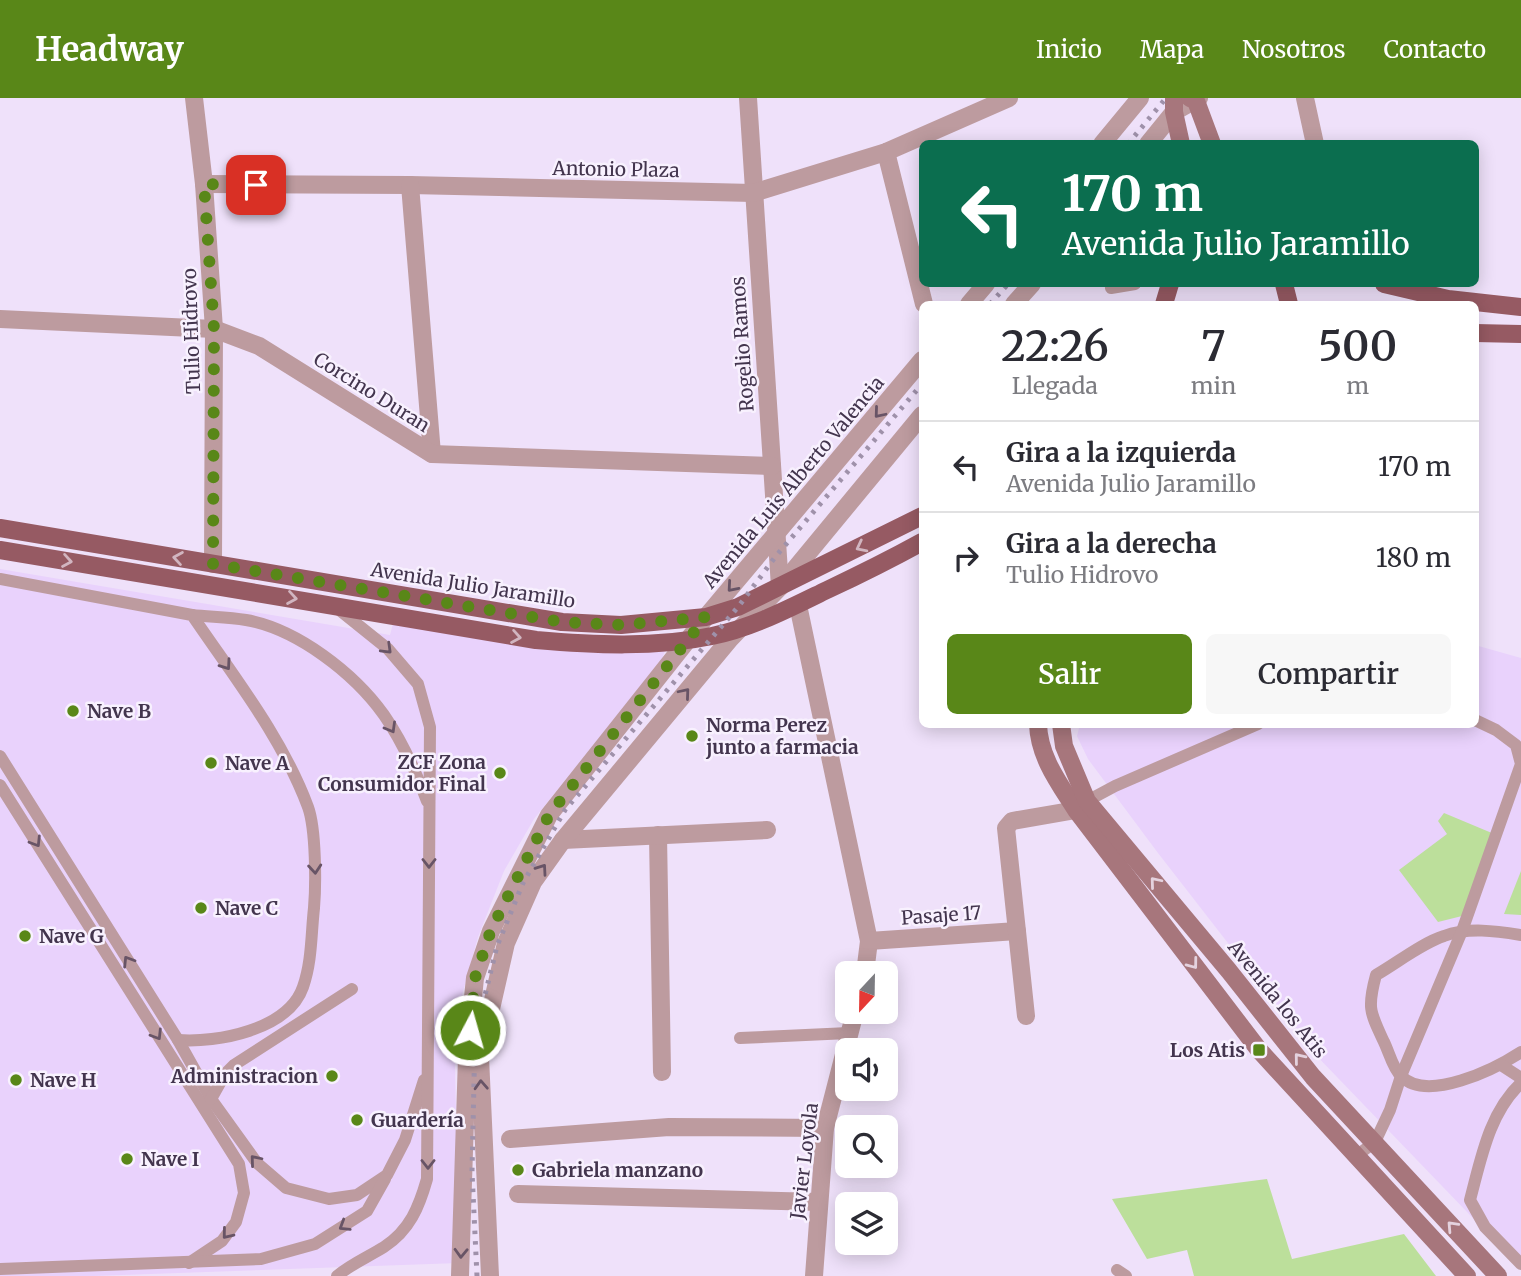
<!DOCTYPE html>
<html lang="es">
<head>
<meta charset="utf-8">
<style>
  body { margin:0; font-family:Merriweather,serif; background:#f7f7f7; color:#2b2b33; height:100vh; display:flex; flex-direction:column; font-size:26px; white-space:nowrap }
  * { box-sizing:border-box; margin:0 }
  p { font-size:23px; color:#7c7c81 }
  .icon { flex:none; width:38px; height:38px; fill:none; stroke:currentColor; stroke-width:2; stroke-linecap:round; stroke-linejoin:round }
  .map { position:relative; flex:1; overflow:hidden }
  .sheet { position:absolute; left:919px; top:203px; width:560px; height:427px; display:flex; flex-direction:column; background:#fff; border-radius:10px; box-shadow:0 4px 18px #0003 }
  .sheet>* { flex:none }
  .top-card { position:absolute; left:919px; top:42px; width:560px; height:147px; border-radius:10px; box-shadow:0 4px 18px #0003; background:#0b6e4f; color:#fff; overflow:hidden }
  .needle { width:46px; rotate:202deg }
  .fabs { position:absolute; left:835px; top:863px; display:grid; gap:14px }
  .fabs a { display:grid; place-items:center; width:63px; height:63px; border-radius:10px; background:#fff; box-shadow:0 4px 18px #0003; font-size:35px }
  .pin { position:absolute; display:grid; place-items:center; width:60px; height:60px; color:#fff; margin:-30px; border-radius:14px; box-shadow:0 4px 10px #0006 }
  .me { position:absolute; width:77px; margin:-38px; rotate:6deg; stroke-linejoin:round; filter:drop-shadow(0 0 5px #0008) }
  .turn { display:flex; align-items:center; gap:24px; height:147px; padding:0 28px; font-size:32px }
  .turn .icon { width:91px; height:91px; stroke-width:2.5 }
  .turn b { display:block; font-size:49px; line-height:60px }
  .eta { display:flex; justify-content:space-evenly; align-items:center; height:119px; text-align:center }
  .eta b { font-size:42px; font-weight:600; line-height:49px }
  .cta { display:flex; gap:14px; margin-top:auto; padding:14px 28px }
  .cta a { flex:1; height:80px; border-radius:10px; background:#598718; color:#fff; font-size:28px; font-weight:600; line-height:80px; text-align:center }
  .cta a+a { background:#f7f7f7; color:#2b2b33 }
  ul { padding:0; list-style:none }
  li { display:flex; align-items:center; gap:21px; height:91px; padding:0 28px; border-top:2px solid #e1e1e2 }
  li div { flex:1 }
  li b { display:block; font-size:26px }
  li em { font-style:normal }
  header { display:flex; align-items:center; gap:42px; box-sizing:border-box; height:98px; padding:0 35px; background:#598718; color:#fff }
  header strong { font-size:33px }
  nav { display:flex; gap:38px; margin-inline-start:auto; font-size:24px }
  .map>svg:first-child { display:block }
  .built { fill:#e9d2fc }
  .green { fill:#bcdf9b }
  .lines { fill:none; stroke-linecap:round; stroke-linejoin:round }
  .lane { stroke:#bd9b9f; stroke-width:12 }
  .street { stroke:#bd9b9f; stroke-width:18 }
  .secondary { stroke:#a7767c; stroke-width:18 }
  .primary { stroke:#965a63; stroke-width:18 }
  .rail { stroke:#9f91aa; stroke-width:5; stroke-dasharray:3.5 7; stroke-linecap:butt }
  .oneway { stroke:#685466 }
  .oneway2 { stroke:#d1b5c0 }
  .oneway3 { stroke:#e4d2de }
  .route { stroke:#598718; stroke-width:12; stroke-dasharray:0 21.6 }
  .poi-dot { fill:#598718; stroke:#f8f1fe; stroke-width:2.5 }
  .labels { text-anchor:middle; stroke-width:5; stroke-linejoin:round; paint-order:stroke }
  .street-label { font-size:19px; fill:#43354e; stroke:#f8f1fe }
  .poi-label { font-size:19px; font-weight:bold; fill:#43354e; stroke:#f8f1fe; text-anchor:start }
</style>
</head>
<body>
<header>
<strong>Headway</strong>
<nav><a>Inicio</a><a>Mapa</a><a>Nosotros</a><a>Contacto</a></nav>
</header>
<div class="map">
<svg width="1521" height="1178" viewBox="0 0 1521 1178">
  <rect width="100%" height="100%" fill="#efe1fa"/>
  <g class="built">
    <polygon points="0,471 390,537 395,518 536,542 668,544 662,561 534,721 504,773 478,839 459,908 455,969 459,1165 94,1178 0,1178"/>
    <polygon points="1475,547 1521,560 1521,1170 1311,952 1158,755 1088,661 1077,638 1080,626 1475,626"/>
  </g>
  <g class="green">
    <polygon points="1444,715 1499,738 1466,817 1438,824 1399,772 1447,736 1438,723"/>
    <polygon points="1521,773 1521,817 1504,816"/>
    <polygon points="1267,1081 1292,1161 1404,1136 1436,1178 1194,1178 1187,1152 1147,1161 1112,1101"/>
  </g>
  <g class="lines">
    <g class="lane">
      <polyline points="1111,190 1135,186"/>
      <path d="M 0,481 L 192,517 C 234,579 282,639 308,709 C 316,731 316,786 314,810 C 311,837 312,863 303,889 C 288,932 217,945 178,942"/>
      <path d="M 192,517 C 210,519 228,519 246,522 C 297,531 354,575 384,617 C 402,643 416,674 427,703"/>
      <polyline points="0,658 178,942 211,1001 257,1065 286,1090 329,1101 357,1097 387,1077 405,1042 424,982"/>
      <polyline points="0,687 239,1066 244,1095 236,1124 222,1143 189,1165"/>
      <polyline points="1087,703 1115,688 1258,626"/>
      <path d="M 1521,837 C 1496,833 1468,829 1444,838 C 1422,845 1397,865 1376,877 C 1367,910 1370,914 1384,944 C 1389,954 1393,971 1401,978 C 1427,1005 1495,971 1521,954"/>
      <polyline points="740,940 849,935"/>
      <polyline points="1501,967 1521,980"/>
      <path d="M 1521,985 C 1489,1015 1481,1061 1470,1102 L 1485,1129 L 1521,1166"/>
      <polyline points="211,1001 225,976 234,967 352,891"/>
      <polyline points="1356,1058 1375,1044 1390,1012 1401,978 1462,833 1521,666 1516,647 1496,632 1475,622"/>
      <polyline points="0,1171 261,1161 315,1146 367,1113 385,1081"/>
      <polyline points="1117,1172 1126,1178"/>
      <path d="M 337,1178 C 351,1166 368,1159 384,1149 C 410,1132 419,1109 427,1081 L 430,629 L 418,586 L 388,551 L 337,510"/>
    </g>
    <g class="street">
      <polyline points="194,0 204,86 214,231 213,466"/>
      <polyline points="748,0 780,489"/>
      <polyline points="1305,0 1315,46"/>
      <polyline points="1102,46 1140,0"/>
      <polyline points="1148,46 1174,14 1199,0"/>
      <polyline points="886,54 924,206"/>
      <polyline points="204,86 410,87 753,95 886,54 1009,0"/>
      <polyline points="410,87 432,356"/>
      <polyline points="969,206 986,186"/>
      <polyline points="1014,206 1032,186"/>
      <polyline points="0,221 214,231 259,248 432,356 772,368"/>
      <polyline points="798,507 869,843 865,875"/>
      <polyline points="658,737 662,974"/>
      <polyline points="563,742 767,732"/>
      <polyline points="869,843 1017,833"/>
      <polyline points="1026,918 1006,730 1012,723 1076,712"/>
      <polyline points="510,1041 669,1029 825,1030"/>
      <polyline points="518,1096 819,1104"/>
      <polyline points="460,1178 467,959 475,880 491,833 549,717 706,519 922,262"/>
      <polyline points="490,1178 480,959 506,845 533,784 563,742 730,541 780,489 922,317"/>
      <polyline points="814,1178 825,1030 855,914"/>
    </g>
    <g class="secondary">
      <polyline points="1174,0 1174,14 1181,46"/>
      <polyline points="1190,0 1196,3 1212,46"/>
      <path d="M 1038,626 C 1039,659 1059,685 1076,712 L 1259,952 L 1467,1178"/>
      <polyline points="1061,626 1064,648 1087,703 1229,873 1313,979 1498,1178"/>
    </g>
    <g class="primary">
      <polyline points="1284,186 1289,206"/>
      <polyline points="1384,186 1448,201 1521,209"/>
      <polyline points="1164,206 1170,186"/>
      <polyline points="1475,235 1521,236"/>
      <polyline points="0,430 562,524 621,527 706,519 738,509 922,418"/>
      <path d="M 0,452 L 536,542 C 594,547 655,550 712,538 C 752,530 790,510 827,492 C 859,477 891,461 922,444"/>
    </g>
    <g class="rail">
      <polyline points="1128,46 1166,0"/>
      <polyline points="990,206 1008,186"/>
      <polyline points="477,1178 472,1074 475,938 497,848 523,785 565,712 738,509 776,458 922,286"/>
    </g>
  </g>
  <defs><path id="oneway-chevron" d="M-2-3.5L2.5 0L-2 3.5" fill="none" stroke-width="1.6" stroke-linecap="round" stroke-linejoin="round" transform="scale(1.75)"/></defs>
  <g class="oneway">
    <use href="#oneway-chevron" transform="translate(879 315) rotate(130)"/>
    <use href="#oneway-chevron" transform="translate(732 489) rotate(131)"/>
    <use href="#oneway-chevron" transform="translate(387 551) rotate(44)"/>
    <use href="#oneway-chevron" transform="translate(226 567) rotate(55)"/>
    <use href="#oneway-chevron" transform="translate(685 595) rotate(-50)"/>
    <use href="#oneway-chevron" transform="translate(391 630) rotate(60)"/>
    <use href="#oneway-chevron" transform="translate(36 744) rotate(58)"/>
    <use href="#oneway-chevron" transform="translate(429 765) rotate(90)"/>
    <use href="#oneway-chevron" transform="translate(315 771) rotate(85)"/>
    <use href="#oneway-chevron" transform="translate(542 771) rotate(-55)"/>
    <use href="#oneway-chevron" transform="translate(128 863) rotate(-122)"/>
    <use href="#oneway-chevron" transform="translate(157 937) rotate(58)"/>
    <use href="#oneway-chevron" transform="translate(481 987) rotate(-93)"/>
    <use href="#oneway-chevron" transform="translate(255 1062) rotate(-130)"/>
    <use href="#oneway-chevron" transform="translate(428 1066) rotate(90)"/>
    <use href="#oneway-chevron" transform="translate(344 1128) rotate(148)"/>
    <use href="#oneway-chevron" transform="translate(227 1136) rotate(129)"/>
    <use href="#oneway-chevron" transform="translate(461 1155) rotate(92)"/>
  </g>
  <g class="oneway2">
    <use href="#oneway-chevron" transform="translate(861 449) rotate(153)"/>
    <use href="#oneway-chevron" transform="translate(178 460) rotate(-171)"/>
    <use href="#oneway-chevron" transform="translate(67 463) rotate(10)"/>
    <use href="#oneway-chevron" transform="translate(292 500) rotate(9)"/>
    <use href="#oneway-chevron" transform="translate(516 539) rotate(10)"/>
  </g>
  <g class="oneway3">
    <use href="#oneway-chevron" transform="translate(1155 784) rotate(-130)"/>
    <use href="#oneway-chevron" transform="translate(1193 866) rotate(53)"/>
    <use href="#oneway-chevron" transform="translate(1299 960) rotate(-129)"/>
    <use href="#oneway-chevron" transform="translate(1452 1128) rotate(-133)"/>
  </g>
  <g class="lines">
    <polyline class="route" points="256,87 204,86 214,231 213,466 562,524 621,527 706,519 549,717 491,832 475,880 470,932"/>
  </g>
  <g class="poi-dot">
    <circle cx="73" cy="613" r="7"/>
    <circle cx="692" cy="638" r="7"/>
    <circle cx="211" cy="665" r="7"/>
    <circle cx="500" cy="675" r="7"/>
    <circle cx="201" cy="810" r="7"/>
    <circle cx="25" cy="838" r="7"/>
    <rect x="1252" y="945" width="14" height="14" rx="3.5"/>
    <circle cx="332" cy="978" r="7"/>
    <circle cx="16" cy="982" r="7"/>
    <circle cx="357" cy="1022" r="7"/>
    <circle cx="127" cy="1061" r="7"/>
    <circle cx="518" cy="1072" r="7"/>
  </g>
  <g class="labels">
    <g class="street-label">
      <text transform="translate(616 71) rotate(1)" y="7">Antonio Plaza</text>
      <text transform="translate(191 233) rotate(-92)" y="7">Tulio Hidrovo</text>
      <text transform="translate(742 246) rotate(-94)" y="7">Rogelio Ramos</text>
      <text transform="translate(372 294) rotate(32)" y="7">Corcino Duran</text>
      <text transform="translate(793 384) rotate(-50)" y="7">Avenida Luis Alberto Valencia</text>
      <text transform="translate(473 487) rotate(9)" y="7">Avenida Julio Jaramillo</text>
      <text transform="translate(941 817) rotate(-4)" y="7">Pasaje 17</text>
      <text transform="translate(1278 901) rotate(51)" y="7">Avenida los Atis</text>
      <text transform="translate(804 1063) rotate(-83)" y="7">Javier Loyola</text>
    </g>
    <g class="poi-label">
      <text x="87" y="620">Nave B</text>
      <text x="706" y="634">Norma Perez<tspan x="706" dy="22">junto a farmacia</tspan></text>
      <text x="486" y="671" text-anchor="end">ZCF Zona<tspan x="486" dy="22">Consumidor Final</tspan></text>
      <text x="225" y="672">Nave A</text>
      <text x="215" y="817">Nave C</text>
      <text x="39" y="845">Nave G</text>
      <text x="1245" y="959" text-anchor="end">Los Atis</text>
      <text x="318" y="985" text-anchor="end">Administracion</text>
      <text x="30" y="989">Nave H</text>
      <text x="371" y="1029">Guardería</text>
      <text x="141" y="1068">Nave I</text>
      <text x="532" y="1079">Gabriela manzano</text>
    </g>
  </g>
</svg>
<div class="fabs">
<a><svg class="needle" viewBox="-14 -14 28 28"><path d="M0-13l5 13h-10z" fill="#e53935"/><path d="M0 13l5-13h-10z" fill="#7c7c81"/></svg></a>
<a><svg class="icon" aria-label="sound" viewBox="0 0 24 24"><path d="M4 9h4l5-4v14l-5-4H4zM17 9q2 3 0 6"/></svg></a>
<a><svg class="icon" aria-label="search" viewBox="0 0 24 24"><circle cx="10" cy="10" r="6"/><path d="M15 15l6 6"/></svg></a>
<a><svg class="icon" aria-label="layers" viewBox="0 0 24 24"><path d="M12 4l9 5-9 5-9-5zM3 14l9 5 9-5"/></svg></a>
</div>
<div class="pin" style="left:256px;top:87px;background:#d93025"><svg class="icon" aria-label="arrive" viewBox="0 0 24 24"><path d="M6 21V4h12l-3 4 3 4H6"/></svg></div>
<svg class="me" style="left:470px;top:932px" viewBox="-20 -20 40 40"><circle r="17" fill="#598718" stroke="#fff" stroke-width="3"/><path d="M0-11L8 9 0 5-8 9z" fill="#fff"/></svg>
<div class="top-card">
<div class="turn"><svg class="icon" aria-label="left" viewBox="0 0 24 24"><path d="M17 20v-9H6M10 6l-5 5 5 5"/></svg><div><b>170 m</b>Avenida Julio Jaramillo</div></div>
</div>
<section class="sheet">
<div class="eta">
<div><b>22:26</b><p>Llegada</p></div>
<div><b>7</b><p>min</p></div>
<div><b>500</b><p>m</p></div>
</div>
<ul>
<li><svg class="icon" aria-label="left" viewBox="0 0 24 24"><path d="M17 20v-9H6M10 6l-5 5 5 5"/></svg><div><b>Gira a la izquierda</b><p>Avenida Julio Jaramillo</p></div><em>170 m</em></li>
<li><svg class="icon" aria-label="right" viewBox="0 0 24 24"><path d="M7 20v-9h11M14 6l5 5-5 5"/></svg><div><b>Gira a la derecha</b><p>Tulio Hidrovo</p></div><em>180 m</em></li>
</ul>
<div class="cta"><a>Salir</a><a>Compartir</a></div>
</section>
</div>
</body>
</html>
